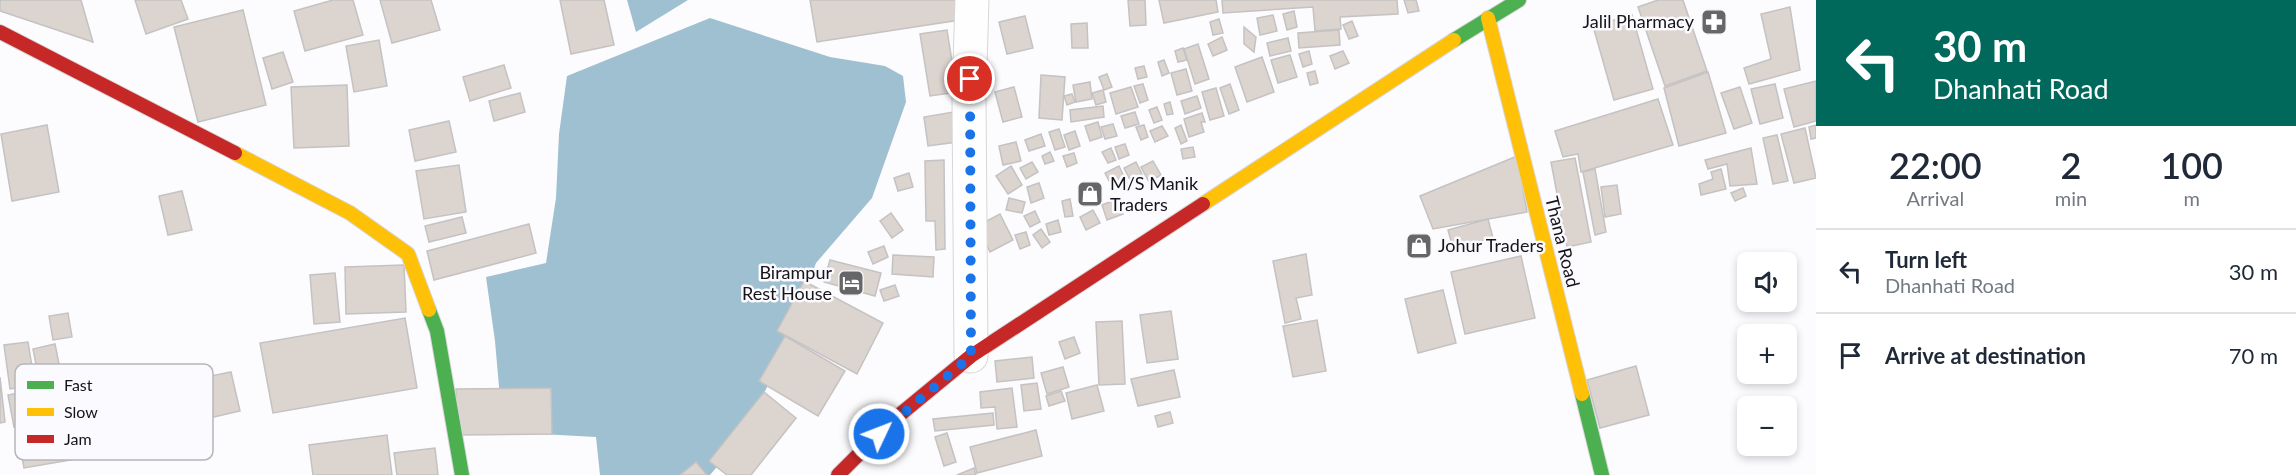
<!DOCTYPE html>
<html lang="en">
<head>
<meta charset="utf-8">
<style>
  body { margin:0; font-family:Lato,sans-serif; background:#f6f6f7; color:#1f2937; height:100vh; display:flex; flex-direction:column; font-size:22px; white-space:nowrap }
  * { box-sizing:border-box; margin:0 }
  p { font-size:20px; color:#747a83 }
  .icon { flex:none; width:33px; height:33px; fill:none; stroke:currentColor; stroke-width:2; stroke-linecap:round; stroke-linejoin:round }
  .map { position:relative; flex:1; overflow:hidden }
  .sheet { display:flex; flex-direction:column; background:#fff; width:480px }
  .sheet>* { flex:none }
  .guide { background:#00695c; color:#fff; overflow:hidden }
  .buttons { position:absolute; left:1737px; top:252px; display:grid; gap:12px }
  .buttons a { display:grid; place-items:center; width:60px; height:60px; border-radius:9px; background:#fff; box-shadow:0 3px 9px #0003; font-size:30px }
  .pin { position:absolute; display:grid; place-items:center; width:51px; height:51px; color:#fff; margin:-26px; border:3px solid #fff; border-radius:50%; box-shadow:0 2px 6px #0007 }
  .me { position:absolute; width:66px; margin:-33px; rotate:47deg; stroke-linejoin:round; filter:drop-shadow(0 0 4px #0008) }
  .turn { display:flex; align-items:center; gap:21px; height:126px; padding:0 18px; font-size:27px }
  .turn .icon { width:78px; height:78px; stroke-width:2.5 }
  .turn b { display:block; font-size:42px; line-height:51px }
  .eta { display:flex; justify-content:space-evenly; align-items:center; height:102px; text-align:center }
  .eta b { font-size:36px; font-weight:600; line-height:42px }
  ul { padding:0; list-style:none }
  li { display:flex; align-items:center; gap:18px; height:84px; padding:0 18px; border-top:2px solid #e0e1e3 }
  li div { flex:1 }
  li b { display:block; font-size:22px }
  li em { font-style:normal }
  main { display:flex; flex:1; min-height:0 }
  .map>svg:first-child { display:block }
  .water { fill:#9fc0d0 }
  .building { fill:#dcd4cf; stroke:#c4c2c2; stroke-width:1.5 }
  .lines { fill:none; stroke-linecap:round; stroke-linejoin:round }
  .street-casing { stroke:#d7d6d9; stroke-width:35 }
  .fast-casing { stroke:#d7d6d9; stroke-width:16 }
  .slow-casing { stroke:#d7d6d9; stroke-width:16 }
  .jam-casing { stroke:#d7d6d9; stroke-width:16 }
  .street { stroke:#fffeff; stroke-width:33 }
  .fast { stroke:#4caf50; stroke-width:14 }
  .slow { stroke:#ffc107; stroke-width:14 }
  .jam { stroke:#c62828; stroke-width:14 }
  .route { stroke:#1a73e8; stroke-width:10; stroke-dasharray:0 18 }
  .labels { text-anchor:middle; stroke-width:5; stroke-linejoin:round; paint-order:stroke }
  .poi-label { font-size:18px; fill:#151418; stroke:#fbfafe; text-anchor:end }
  .street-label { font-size:18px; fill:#151418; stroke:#fbfafe }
  .key { fill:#fbfafe; stroke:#b6b5b9; stroke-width:1.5 }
  .key-label { font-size:16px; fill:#151418 }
</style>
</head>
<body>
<main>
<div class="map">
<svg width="1816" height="475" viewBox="0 0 1816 475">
  <rect width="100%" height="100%" fill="#fcfbfd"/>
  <g class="water">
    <polygon points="627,0 688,0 636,32"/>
    <polygon points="710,18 830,57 885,66 903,76 906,102 872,198 816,263 780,360 744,435 710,475 600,475 596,437 503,432 495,341 486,277 546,263 556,198 559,134 567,76"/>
  </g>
  <g class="building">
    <polygon points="0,0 81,0 93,42 0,11"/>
    <polygon points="135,0 181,0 188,19 146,34"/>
    <polygon points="333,0 353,0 363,35 305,51 294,11"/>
    <polygon points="380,0 431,0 440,30 392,43"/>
    <polygon points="560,0 604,0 614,45 571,54"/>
    <polygon points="810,0 963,0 966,19 817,42"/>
    <polygon points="1128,0 1145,0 1146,25 1130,26"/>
    <polygon points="1159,0 1216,0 1218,12 1164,23"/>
    <polygon points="1222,0 1397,0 1398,14 1340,17 1341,29 1315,31 1313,7 1223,13"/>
    <polygon points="1404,0 1416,0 1419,11 1408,13"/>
    <polygon points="1658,0 1683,0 1707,71 1665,86 1638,7"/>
    <polygon points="1790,7 1800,70 1749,84 1744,68 1771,59 1761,14"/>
    <polygon points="243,10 266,105 198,122 174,27"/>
    <polygon points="1294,11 1297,27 1287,30 1283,14"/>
    <polygon points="1273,15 1277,31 1260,35 1257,18"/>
    <polygon points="1632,15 1653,89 1614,100 1593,26"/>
    <polygon points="1025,16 1033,48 1007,54 999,22"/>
    <polygon points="1219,19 1223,33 1213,35 1210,22"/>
    <polygon points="1352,21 1358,36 1349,39 1343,25"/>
    <polygon points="1087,23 1088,48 1072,48 1071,24"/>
    <polygon points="1244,27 1256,37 1254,52 1244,44"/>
    <polygon points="947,30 957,92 930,96 920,34"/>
    <polygon points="1339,30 1340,45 1299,48 1298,33"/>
    <polygon points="1222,37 1227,50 1213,56 1208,44"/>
    <polygon points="1288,38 1291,51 1270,56 1267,43"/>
    <polygon points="379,40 387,86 354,92 346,46"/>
    <polygon points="1198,44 1209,79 1195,84 1184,49"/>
    <polygon points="1183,48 1187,60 1178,62 1175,51"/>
    <polygon points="1309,51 1312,64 1303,67 1299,54"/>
    <polygon points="1343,51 1349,63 1335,69 1330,56"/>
    <polygon points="283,52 293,82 272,89 263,58"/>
    <polygon points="1290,55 1297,77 1278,83 1271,60"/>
    <polygon points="1262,57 1274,92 1247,102 1235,67"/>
    <polygon points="1164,60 1169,73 1162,76 1158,62"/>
    <polygon points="504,65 511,88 470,101 463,77"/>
    <polygon points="1144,66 1147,77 1138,79 1135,68"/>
    <polygon points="1186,69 1192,91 1177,95 1171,73"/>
    <polygon points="1315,71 1318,83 1310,85 1307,73"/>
    <polygon points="1708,72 1726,133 1679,146 1664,88"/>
    <polygon points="1107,74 1112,87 1104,90 1099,77"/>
    <polygon points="1041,75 1065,77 1062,120 1039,118"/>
    <polygon points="1816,81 1816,121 1794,127 1784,89"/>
    <polygon points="1090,82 1092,99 1076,102 1073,85"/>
    <polygon points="1143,84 1148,100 1140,103 1134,86"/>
    <polygon points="1230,84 1239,110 1229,114 1220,88"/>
    <polygon points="1775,84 1783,118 1760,124 1751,89"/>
    <polygon points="347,85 349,146 294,148 291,87"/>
    <polygon points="1014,87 1022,117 1003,122 995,92"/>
    <polygon points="1131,87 1138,107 1116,114 1110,93"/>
    <polygon points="1740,87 1752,123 1734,129 1721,93"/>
    <polygon points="1216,88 1224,116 1210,120 1202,92"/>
    <polygon points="1103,90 1106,102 1096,105 1092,93"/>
    <polygon points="520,93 525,112 494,121 489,101"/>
    <polygon points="1072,94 1075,102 1067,105 1064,96"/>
    <polygon points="1197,96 1201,108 1185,114 1181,101"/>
    <polygon points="1658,99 1673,145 1581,172 1578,154 1563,157 1555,131"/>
    <polygon points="1170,102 1173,114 1167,115 1164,104"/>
    <polygon points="1103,106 1104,117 1071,122 1070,110"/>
    <polygon points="1157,107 1162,120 1154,123 1149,110"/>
    <polygon points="953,112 957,142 928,146 924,117"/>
    <polygon points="1135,112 1139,124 1125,128 1121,116"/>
    <polygon points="1202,113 1205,122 1201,122 1204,132 1189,137 1184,119"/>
    <polygon points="449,121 456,152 415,161 409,130"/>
    <polygon points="1098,122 1102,137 1090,141 1085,126"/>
    <polygon points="1113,124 1117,136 1105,139 1101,127"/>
    <polygon points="47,125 59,192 12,201 1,134"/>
    <polygon points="1144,125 1148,137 1141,140 1136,127"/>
    <polygon points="1181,125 1187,141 1181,144 1175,128"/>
    <polygon points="1816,125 1816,138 1811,139 1809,127"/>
    <polygon points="1162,126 1168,136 1155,142 1150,131"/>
    <polygon points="1805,128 1816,178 1794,183 1781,134"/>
    <polygon points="1059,129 1065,147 1055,150 1049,132"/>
    <polygon points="1075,131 1080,146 1069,150 1064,135"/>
    <polygon points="1041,134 1045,146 1029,151 1025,140"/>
    <polygon points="1777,135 1788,181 1773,184 1763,138"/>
    <polygon points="1016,142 1021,161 1003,165 999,146"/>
    <polygon points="1125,144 1129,155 1119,159 1115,147"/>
    <polygon points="1193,147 1195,157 1183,159 1181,149"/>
    <polygon points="1111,148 1116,160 1108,163 1102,152"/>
    <polygon points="1751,148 1757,184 1730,186 1727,164 1708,169 1705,160"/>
    <polygon points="1050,152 1054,161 1045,164 1042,156"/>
    <polygon points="1074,153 1077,163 1067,167 1063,156"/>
    <polygon points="1517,156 1527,212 1433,229 1420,196"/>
    <polygon points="1575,158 1591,242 1567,247 1551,162"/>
    <polygon points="944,160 945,249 936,250 935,221 926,221 925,161"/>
    <polygon points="1153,161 1161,175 1149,182 1141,167"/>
    <polygon points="1032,162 1038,172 1026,179 1020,168"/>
    <polygon points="1136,162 1142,174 1130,180 1124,168"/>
    <polygon points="459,165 466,212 424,219 416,171"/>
    <polygon points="1011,166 1022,185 1008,194 996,176"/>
    <polygon points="1119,166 1127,183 1114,190 1105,173"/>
    <polygon points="1595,169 1606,232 1595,235 1583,172"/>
    <polygon points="1721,169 1726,189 1701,195 1699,184 1713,179 1711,172"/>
    <polygon points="909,173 913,187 898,191 894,178"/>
    <polygon points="1039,183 1044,198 1031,203 1027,187"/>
    <polygon points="1617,185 1621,214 1605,217 1601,187"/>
    <polygon points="1743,188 1746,196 1735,201 1731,193"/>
    <polygon points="182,191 192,230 168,235 159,196"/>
    <polygon points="1009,198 1025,202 1022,213 1006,210"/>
    <polygon points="1070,199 1073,216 1065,217 1062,201"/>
    <polygon points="1117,199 1123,214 1107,220 1102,205"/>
    <polygon points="1093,210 1100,223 1086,230 1080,217"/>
    <polygon points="1035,211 1040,222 1030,227 1024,216"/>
    <polygon points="891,213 903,230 892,238 880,221"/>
    <polygon points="1000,214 1013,240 990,252 977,226"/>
    <polygon points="462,217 466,233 429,242 425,226"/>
    <polygon points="1488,219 1493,238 1453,248 1448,230"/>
    <polygon points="1058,220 1061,232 1049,235 1046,224"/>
    <polygon points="529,224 536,253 434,280 427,251"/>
    <polygon points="1041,229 1050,242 1042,248 1033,235"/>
    <polygon points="1026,232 1030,245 1020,249 1015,235"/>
    <polygon points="884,246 888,257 873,264 868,252"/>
    <polygon points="1306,254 1312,295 1296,298 1301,319 1285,323 1273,261"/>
    <polygon points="893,255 934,257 933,277 892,274"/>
    <polygon points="1521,256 1535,318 1465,334 1451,272"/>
    <polygon points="830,260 881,273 875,296 824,282"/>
    <polygon points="404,265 406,312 346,314 345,267"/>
    <polygon points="335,273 340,322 314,324 310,275"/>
    <polygon points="804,281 883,323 857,374 777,331"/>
    <polygon points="895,285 899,296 884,301 880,290"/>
    <polygon points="1443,290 1456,343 1418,353 1405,299"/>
    <polygon points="1171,311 1178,359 1147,363 1140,315"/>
    <polygon points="68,313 72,337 53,340 49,316"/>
    <polygon points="405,318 417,388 273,413 260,343"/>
    <polygon points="1317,320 1326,371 1293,377 1283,326"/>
    <polygon points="1122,321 1125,384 1099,385 1096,322"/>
    <polygon points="785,336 845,371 818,416 759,381"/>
    <polygon points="1074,337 1080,353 1065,359 1059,342"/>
    <polygon points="28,342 35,385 10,389 4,345"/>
    <polygon points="55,344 62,379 40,384 33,349"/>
    <polygon points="1032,357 1034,378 997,382 995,361"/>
    <polygon points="1636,366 1649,415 1600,428 1587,380"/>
    <polygon points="1063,367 1069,387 1047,394 1041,373"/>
    <polygon points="1174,370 1180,397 1138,406 1131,379"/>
    <polygon points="231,372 240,411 209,418 201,378"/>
    <polygon points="0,377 5,422 0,423"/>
    <polygon points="1037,383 1041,409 1024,411 1021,385"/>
    <polygon points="63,384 69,416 14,427 8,395"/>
    <polygon points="1097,385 1104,411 1072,419 1066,393"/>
    <polygon points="551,388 552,434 456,435 456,389"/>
    <polygon points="1012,388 1017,427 997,429 995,407 981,408 980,392"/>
    <polygon points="1061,391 1065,401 1049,406 1046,396"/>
    <polygon points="764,392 796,418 751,475 727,475 709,461"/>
    <polygon points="1170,412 1173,423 1158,427 1155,416"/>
    <polygon points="993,413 994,425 935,431 933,419"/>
    <polygon points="70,422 77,459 24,468 17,432"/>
    <polygon points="1036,430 1042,456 977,473 970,447"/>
    <polygon points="947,433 956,462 944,466 935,437"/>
    <polygon points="387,435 392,475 313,475 309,445"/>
    <polygon points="435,448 438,475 397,475 394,453"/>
    <polygon points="696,462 707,475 680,475"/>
    <polygon points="974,468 976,475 957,475"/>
  </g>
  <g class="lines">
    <g class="street-casing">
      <polyline id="street" points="971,356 969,98 972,0"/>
    </g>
    <g class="fast-casing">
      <g id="fast">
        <polyline points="1454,40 1519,0"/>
        <polyline points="429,310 437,331 462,475"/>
        <polyline points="1582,394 1602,475"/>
      </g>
    </g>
    <g class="slow-casing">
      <g id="slow">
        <polyline points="1488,18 1582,394"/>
        <polyline points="235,153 350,213 408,254 429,310"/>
        <polyline points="1203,204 1454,40"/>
      </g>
    </g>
    <g class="jam-casing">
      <g id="jam">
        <polyline points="0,32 235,153"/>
        <polyline points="838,475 892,421 971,356 1203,204"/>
      </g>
    </g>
    <use href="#street" class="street"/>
    <use href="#fast" class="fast"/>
    <use href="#slow" class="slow"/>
    <use href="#jam" class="jam"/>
  </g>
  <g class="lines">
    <polyline class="route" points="879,434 971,356 970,79"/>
  </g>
  <defs>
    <g id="pharmacy-square" transform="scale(1.35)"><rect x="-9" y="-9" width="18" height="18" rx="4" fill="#666568" stroke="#fbfafe"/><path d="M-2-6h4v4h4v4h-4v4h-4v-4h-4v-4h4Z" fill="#fff"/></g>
    <g id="shop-square" transform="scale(1.35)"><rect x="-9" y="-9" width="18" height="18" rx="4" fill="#666568" stroke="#fbfafe"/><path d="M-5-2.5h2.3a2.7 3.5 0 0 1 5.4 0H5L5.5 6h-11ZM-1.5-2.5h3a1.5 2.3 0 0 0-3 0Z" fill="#fff"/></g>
    <g id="hotel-square" transform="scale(1.35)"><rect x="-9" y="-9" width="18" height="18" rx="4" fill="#666568" stroke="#fbfafe"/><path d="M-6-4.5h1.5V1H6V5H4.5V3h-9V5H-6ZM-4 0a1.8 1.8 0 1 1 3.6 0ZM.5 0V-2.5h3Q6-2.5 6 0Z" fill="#fff"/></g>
  </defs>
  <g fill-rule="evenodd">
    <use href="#pharmacy-square" x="1714" y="22"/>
    <use href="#shop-square" x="1090" y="194"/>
    <use href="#shop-square" x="1419" y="246"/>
    <use href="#hotel-square" x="851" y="283"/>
  </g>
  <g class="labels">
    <g class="poi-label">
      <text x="1694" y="28">Jalil Pharmacy</text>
      <text x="1110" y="190" text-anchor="start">M/S Manik<tspan x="1110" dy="21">Traders</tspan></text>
      <text x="1438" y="252" text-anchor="start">Johur Traders</text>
      <text x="832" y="279">Birampur<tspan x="832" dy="21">Rest House</tspan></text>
    </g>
    <g class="street-label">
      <text transform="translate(1562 242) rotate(76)" y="6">Thana Road</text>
    </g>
  </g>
  <rect x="15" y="364" width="198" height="96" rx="9" class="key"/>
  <rect x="27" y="381" width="27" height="8" fill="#4caf50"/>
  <rect x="27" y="408" width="27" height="8" fill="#ffc107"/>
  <rect x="27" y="435" width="27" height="8" fill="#c62828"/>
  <g class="key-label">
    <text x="64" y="391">Fast</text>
    <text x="64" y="418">Slow</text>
    <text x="64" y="445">Jam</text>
  </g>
</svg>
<div class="buttons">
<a><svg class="icon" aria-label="sound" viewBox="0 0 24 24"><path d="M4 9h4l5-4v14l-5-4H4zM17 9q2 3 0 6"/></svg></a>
<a>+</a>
<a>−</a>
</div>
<div class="pin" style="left:970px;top:79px;background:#d93025"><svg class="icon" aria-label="arrive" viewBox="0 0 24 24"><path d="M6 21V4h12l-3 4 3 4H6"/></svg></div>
<svg class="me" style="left:879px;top:434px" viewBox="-20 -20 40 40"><circle r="17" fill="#1a73e8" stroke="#fff" stroke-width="3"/><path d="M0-11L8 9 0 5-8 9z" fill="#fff"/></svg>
</div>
<section class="sheet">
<div class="guide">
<div class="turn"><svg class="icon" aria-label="left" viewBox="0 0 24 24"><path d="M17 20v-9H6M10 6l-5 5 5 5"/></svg><div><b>30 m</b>Dhanhati Road</div></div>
</div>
<div class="eta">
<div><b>22:00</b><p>Arrival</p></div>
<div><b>2</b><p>min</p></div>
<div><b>100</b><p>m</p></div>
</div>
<ul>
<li><svg class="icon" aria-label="left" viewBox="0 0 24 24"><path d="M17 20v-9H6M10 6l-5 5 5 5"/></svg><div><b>Turn left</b><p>Dhanhati Road</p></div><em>30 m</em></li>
<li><svg class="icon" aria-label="arrive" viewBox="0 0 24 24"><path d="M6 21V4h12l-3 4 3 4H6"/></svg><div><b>Arrive at destination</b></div><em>70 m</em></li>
</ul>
</section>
</main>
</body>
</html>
